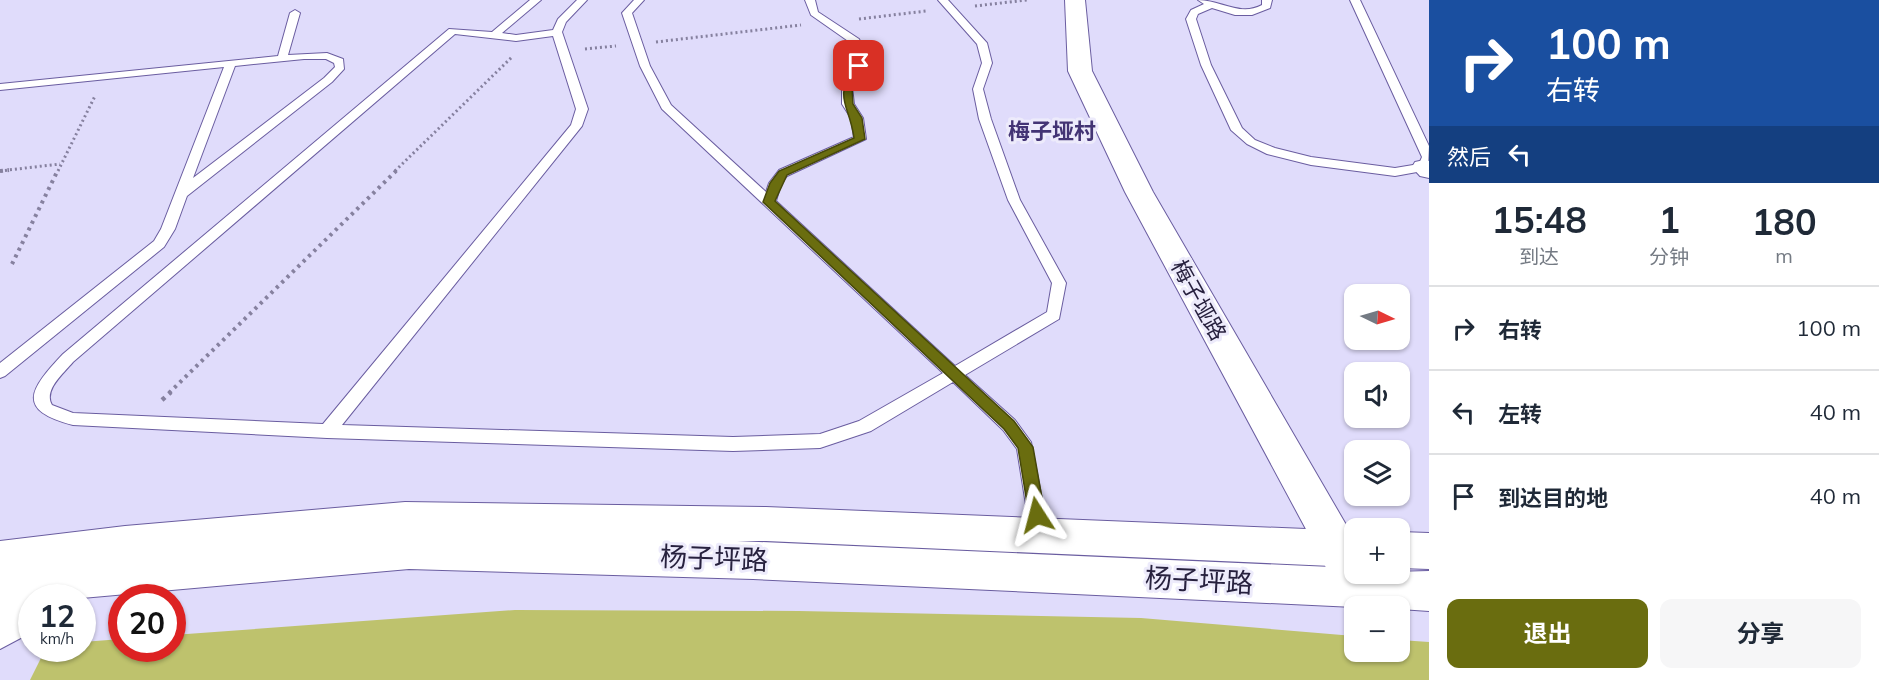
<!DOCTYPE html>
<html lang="zh">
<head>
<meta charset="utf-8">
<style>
  body { margin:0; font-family:Mulish,"Noto Sans SC",sans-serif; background:#f6f6f7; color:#1f2937; height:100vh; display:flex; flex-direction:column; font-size:22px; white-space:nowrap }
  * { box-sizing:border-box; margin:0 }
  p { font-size:20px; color:#747a83 }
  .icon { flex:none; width:33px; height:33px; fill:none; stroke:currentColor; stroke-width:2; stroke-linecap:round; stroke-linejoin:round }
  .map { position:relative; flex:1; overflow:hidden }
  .sheet { display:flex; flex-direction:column; background:#fff; width:450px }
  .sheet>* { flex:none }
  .guide { background:#1a4fa0; color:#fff; overflow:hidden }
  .needle { width:39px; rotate:95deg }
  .fabs { position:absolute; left:1344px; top:284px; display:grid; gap:12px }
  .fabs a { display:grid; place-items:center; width:66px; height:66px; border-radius:12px; background:#fff; box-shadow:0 2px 4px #0004; font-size:30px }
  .speed { position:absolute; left:18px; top:584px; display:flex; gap:12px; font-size:30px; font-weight:700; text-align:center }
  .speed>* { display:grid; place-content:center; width:78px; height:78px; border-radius:50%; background:#fff; box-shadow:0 2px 4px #0004; line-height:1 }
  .speed small { font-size:15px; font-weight:400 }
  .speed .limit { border:9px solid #d22; background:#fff; color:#111 }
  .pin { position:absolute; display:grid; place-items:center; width:51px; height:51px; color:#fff; margin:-26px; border-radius:12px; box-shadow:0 3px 9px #0006 }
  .me { position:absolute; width:66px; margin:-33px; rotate:351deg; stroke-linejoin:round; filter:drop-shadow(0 0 4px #0008) }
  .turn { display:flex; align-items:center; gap:21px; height:126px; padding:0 18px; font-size:27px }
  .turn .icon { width:78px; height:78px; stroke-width:2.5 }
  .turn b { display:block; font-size:42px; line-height:51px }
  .then { display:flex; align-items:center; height:57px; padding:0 18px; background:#0003; gap:12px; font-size:22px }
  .eta { display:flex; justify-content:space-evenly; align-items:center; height:102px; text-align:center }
  .eta b { font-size:36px; font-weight:700; line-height:42px }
  .action { display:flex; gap:12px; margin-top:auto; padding:12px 18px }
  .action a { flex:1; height:69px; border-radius:12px; background:#6a6d0f; color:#fff; font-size:24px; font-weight:700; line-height:69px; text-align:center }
  .action a+a { background:#f6f6f7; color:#1f2937 }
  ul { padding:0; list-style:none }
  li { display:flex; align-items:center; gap:18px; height:84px; padding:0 18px; border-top:2px solid #e0e1e3 }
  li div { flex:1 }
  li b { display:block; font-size:22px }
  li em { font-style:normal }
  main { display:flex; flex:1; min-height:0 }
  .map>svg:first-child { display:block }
  .green { fill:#bec26d }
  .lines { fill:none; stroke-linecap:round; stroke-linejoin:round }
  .service-casing { stroke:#6a5da0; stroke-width:2 }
  .minor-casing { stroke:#6a5da0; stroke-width:2 }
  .tertiary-casing { stroke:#6a5da0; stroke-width:2 }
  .secondary-casing { stroke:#6a5da0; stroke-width:2 }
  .path-far2 { stroke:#86819f; stroke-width:3; stroke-dasharray:2 3; stroke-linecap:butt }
  .path-far1 { stroke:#86819f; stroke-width:4; stroke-dasharray:3 4.5; stroke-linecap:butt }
  .path { stroke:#86819f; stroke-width:4.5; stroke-dasharray:4 5; stroke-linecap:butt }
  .service { fill:#fff; fill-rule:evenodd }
  .minor { fill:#fff; fill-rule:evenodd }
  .tertiary { fill:#fff; fill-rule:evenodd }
  .secondary { fill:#fff; fill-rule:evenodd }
  .route { fill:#6a6d0f; stroke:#45470a; stroke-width:1.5 }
  .labels { text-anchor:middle; stroke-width:6; stroke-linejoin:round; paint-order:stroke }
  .far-quarter-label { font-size:22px; font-weight:bold; fill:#433474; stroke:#edebfb }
  .street-label { font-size:22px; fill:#27213e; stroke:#edebfb }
  .near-street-label { font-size:27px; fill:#27213e; stroke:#edebfb }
</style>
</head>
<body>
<main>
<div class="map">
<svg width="1429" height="680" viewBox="0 0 1429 680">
  <rect width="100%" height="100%" fill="#e0dcfb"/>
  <polygon class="green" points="515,610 799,611 1141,618 1354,636 1354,651 1400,651 1400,640 1429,642 1429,680 30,680 46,648 82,648 83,642 121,639 122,648 172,648 173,635"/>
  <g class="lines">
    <g class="service-casing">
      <g id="service">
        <path d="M 530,0 L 541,0 L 502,33 L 516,35 L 553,30 L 558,19 L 577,0 L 587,0 L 566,22 L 562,32 L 588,109 L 582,126 L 342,425 L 733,437 L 820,434 L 859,421 L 943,373 L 662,109 L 640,66 L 622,13 L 634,0 L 644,0 L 632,13 L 650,66 L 671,105 L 766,192 L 769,183 L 779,170 L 854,137 L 851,118 L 842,104 L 842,87 L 857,57 L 851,43 L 811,15 L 805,0 L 815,0 L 818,12 L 859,39 L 867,57 L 852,87 L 854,104 L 863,118 L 866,139 L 787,176 L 781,184 L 776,201 L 955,366 L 1047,312 L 1052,283 L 1008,200 L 979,119 L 973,89 L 982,63 L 977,44 L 938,0 L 948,0 L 987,43 L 992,63 L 983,89 L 991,119 L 1020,200 L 1066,283 L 1059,319 L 965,375 L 1015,420 L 1031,442 L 1049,536 L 1046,542 L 1040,544 L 1034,542 L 1031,536 L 1017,449 L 1003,430 L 953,382 L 871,431 L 820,448 L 733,451 L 327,438 L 73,425 C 15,410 30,389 63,354 L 449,29 L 492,32 ZM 455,34 L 516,41 L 553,36 L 576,109 L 571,125 L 323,424 L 73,413 L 52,405 C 43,390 64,373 73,362 Z"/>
        <path d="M 1198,0 C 1221,0 1240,17 1262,5 L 1262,0 L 1272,0 L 1270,8 L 1252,15 L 1235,15 L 1212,8 L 1198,14 L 1196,19 L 1211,65 L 1242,128 L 1255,140 L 1275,148 L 1311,157 L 1395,168 L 1419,164 L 1422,157 L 1350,0 L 1360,0 L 1429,146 L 1428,170 L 1395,176 L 1311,165 L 1267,154 L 1247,144 L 1231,130 L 1201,65 L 1186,19 L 1191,10 L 1204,4 Z"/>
        <path d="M 295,10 L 300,13 L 288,55 L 327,53 L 343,59 L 344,69 L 332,82 L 187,196 L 175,229 L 164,247 L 5,376 L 0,378 L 0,363 L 154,241 L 161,229 L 224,67 L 0,90 L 0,84 L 278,56 L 290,13 ZM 304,59 L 326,59 L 334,63 L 335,67 L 324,78 L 193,178 L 235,66 Z"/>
      </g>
    </g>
    <g class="minor-casing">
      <polygon id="minor" points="1424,160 1429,161 1429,178 1420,176 1412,167 1415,162"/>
    </g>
    <g class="tertiary-casing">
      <polygon id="tertiary" points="1065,0 1085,0 1092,71 1153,192 1352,535 1354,573 1371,573 1378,589 1372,603 1354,608 1342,603 1322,559 1125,192 1068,71"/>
    </g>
    <g class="secondary-casing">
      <g id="secondary">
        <polygon points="405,502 766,507 1354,531 1354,567 766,541 737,541 1354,568 1354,573 1429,571 1429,611 1400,609 1400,606 1354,607 753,579 409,569 82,598 32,597 32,632 0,649 0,541 125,526"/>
        <polygon points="1400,532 1429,533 1429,569 1400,568"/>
      </g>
    </g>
    <g class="path-far2">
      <polyline points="975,6 1027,0"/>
      <polyline points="859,19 926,11"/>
      <polyline points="656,42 801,25"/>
      <polyline points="585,49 616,46"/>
      <polyline points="0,171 60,164"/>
      <polyline points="58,171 95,96"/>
      <polyline points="395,171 512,57"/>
    </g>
    <g class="path-far1">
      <polyline points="0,171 9,170"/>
      <polyline points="12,264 58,170"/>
      <polyline points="169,393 397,170"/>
    </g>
    <polyline class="path" points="162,400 171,392"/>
    <use href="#service" class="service"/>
    <use href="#minor" class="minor"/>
    <use href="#tertiary" class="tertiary"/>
    <use href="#secondary" class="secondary"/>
  </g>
  <path class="route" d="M 855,64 L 864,66 L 852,87 L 853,104 L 862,118 L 865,139 L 787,175 L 775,201 L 1014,421 L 1033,447 L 1045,515 L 1042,520 L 1031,520 L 1029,515 L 1018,448 L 1004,429 L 763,202 L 770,183 L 779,171 L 854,138 C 849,102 833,101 855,64 Z"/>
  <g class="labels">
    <g class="far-quarter-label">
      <text x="1052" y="139">梅子垭村</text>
    </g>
    <g class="street-label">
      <text transform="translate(1199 300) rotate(61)" y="8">梅子垭路</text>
    </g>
    <g class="near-street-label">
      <text transform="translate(714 559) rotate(2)" y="9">杨子坪路</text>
      <text transform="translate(1199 581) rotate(3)" y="9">杨子坪路</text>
    </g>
  </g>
</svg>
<div class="fabs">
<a><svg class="needle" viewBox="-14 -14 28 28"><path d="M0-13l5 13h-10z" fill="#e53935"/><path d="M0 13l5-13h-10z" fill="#747a83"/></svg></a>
<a><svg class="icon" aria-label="sound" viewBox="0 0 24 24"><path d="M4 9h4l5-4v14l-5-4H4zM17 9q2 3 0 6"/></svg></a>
<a><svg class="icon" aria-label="layers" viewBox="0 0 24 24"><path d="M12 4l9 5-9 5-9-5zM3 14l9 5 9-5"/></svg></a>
<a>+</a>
<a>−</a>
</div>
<div class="speed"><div>12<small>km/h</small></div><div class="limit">20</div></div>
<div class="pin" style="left:859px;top:66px;background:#d93025"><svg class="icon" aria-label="arrive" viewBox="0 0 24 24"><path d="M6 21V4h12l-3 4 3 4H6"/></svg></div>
<svg class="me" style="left:1037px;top:515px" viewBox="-20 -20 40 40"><path d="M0-17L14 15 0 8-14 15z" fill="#6a6d0f" stroke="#fff" stroke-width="4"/></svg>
</div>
<section class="sheet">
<div class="guide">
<div class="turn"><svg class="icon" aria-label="right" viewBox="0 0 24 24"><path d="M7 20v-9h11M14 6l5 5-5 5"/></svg><div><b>100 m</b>右转</div></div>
<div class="then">然后<svg class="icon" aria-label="left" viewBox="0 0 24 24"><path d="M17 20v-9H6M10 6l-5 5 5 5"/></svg></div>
</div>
<div class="eta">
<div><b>15:48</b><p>到达</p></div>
<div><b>1</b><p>分钟</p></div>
<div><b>180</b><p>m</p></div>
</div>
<ul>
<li><svg class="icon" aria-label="right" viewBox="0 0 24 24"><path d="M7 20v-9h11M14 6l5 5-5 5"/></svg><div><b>右转</b></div><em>100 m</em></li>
<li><svg class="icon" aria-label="left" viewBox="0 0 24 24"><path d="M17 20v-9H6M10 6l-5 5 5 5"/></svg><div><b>左转</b></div><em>40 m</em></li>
<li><svg class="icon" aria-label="arrive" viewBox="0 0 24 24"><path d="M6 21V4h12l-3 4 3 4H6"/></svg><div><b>到达目的地</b></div><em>40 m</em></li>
</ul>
<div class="action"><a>退出</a><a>分享</a></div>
</section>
</main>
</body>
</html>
